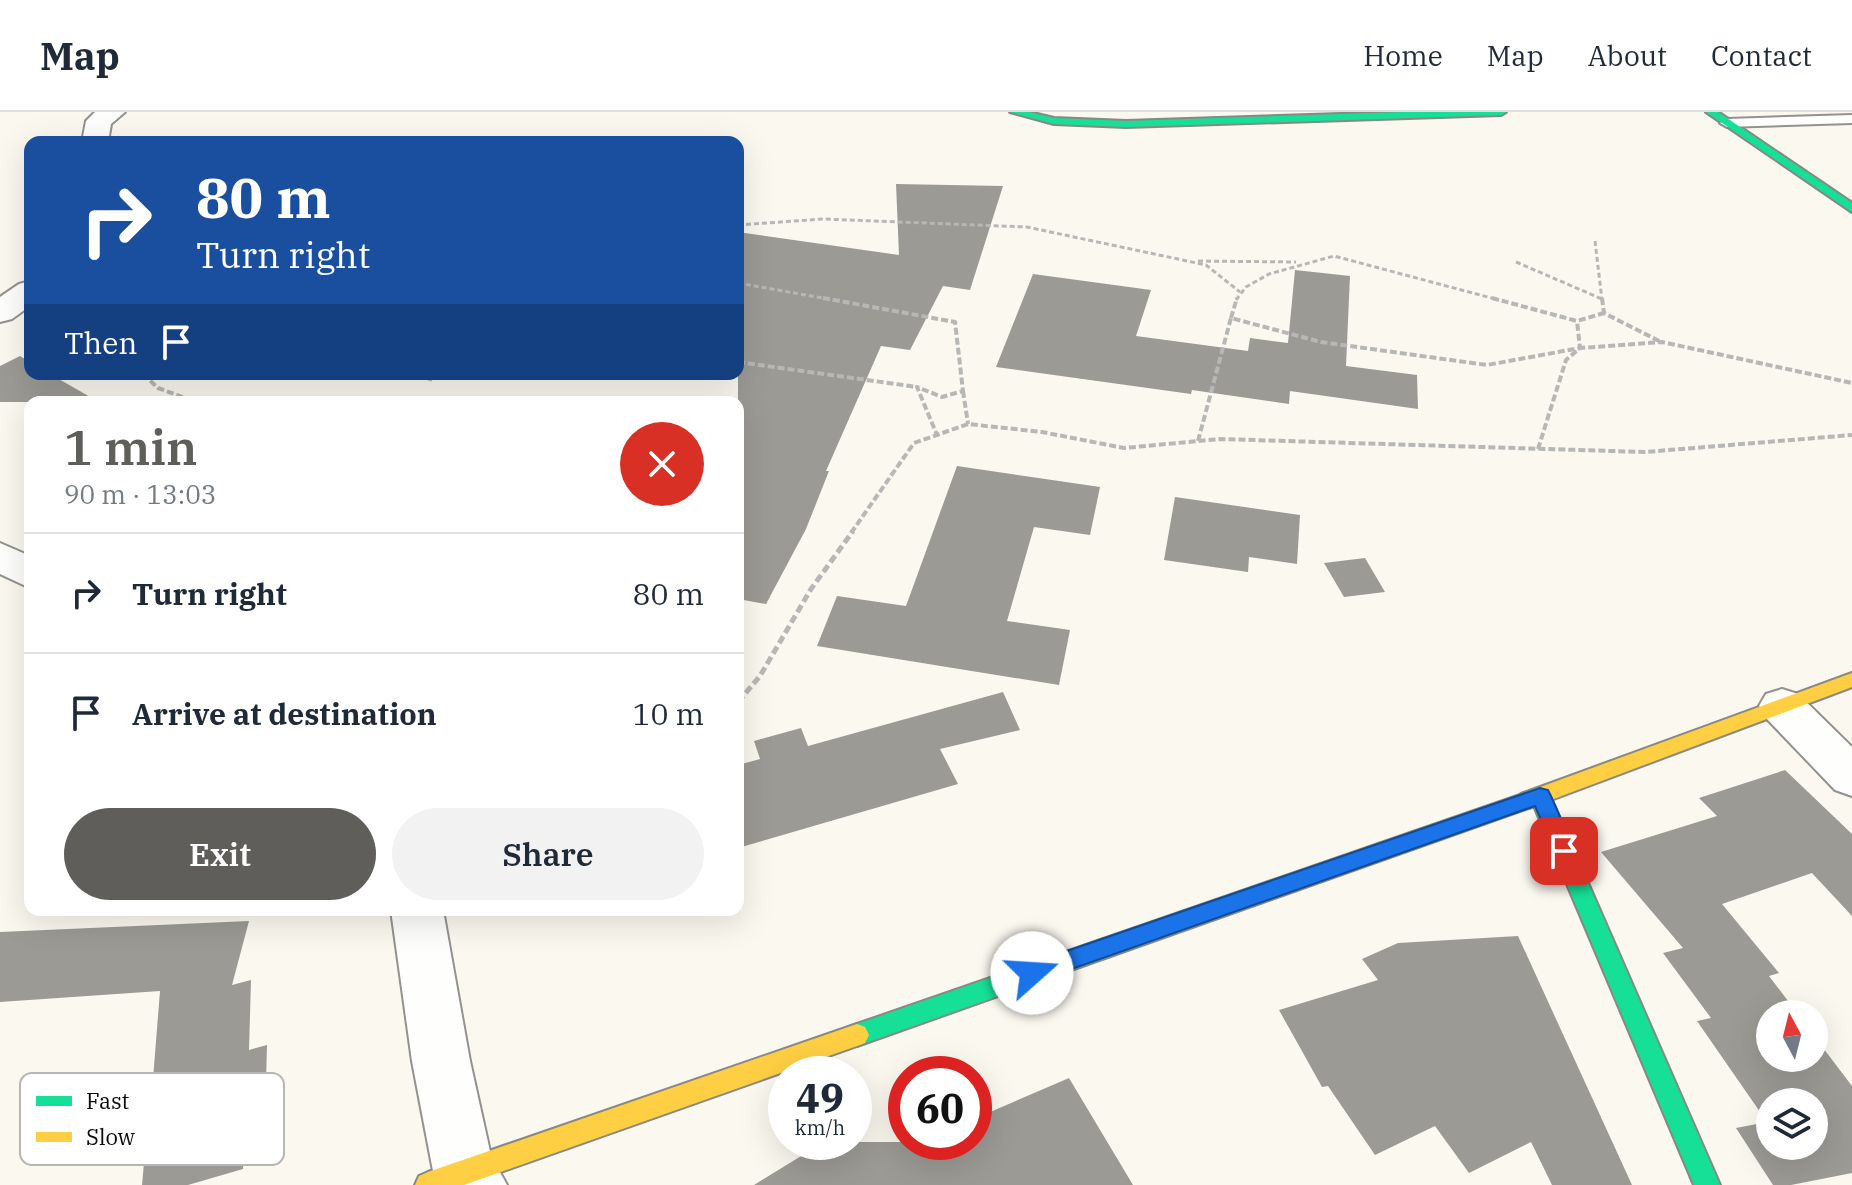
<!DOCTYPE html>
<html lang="en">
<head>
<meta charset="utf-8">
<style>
  body { margin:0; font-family:"IBM Plex Serif",serif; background:#f2f2f3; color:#1f2937; height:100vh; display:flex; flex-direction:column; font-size:30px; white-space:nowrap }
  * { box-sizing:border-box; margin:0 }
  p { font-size:26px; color:#747a83 }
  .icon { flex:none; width:44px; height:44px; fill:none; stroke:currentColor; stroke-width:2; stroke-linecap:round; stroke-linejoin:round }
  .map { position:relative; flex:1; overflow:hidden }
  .panel { position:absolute; left:24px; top:284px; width:720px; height:520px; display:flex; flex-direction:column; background:#fff; border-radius:16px; box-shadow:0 8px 32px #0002 }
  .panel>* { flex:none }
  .banner { position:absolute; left:24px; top:24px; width:720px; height:244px; border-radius:16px; box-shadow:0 8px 32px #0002; background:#1a4fa0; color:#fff; overflow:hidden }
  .needle { width:52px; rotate:353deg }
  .controls { position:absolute; left:1756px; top:888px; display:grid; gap:16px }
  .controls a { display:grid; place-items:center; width:72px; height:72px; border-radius:50%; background:#fff; box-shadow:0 8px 32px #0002; font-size:40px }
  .speed { position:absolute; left:768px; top:944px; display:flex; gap:16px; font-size:40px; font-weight:700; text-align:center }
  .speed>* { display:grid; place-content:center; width:104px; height:104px; border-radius:50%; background:#fff; box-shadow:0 8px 32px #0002; line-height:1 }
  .speed small { font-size:20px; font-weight:400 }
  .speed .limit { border:12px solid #d22; background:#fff; color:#111 }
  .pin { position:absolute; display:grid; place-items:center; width:68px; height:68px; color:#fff; margin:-34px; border-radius:16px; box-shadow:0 4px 12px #0006 }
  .me { position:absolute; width:88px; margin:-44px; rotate:71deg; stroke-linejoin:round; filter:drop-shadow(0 0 6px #0008) }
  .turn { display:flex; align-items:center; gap:28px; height:168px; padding:0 40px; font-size:36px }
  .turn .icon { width:104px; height:104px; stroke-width:2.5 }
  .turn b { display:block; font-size:56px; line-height:68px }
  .then { display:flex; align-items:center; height:76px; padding:0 40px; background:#0003; gap:16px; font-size:30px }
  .round { display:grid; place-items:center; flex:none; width:84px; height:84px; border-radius:42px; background:#f2f2f3 }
  .overview { display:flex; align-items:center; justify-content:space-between; height:136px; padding:0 40px }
  h1 { font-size:48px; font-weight:600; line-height:60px; color:#5f5e5b }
  .cta { display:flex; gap:16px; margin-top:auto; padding:16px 40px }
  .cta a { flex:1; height:92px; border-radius:48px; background:#5f5e5b; color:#fff; font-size:32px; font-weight:600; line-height:92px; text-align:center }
  .cta a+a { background:#f2f2f3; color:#1f2937 }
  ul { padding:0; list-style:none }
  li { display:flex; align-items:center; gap:24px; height:120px; padding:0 40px; border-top:2px solid #e0e1e3 }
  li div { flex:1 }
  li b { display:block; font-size:30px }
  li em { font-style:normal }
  header { display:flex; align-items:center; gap:48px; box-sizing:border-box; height:112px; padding:0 40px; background:#fff; border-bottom:2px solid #e0e1e3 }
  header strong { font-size:38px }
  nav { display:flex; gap:44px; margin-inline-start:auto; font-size:28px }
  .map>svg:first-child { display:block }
  .building { fill:#9c9a95; fill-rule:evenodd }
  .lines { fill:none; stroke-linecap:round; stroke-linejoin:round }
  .lane-casing { stroke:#93928e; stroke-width:4 }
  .street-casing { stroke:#93928e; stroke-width:4 }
  .fast-casing { stroke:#898884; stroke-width:4 }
  .slow-casing { stroke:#898884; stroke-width:4 }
  .path-far2 { stroke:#b7b7b5; stroke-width:3; stroke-dasharray:5 3; stroke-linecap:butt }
  .path-far1 { stroke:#b7b7b5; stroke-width:4; stroke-dasharray:7 3; stroke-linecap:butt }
  .path { stroke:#b7b7b5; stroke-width:5; stroke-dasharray:8 4; stroke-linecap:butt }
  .lane { fill:#fefefd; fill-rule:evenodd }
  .street { fill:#fefefd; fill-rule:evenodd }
  .fast { fill:#16e098; fill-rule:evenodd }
  .slow { fill:#ffcf43; fill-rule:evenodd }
  .route { fill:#1a73e8; stroke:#114b97; stroke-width:2 }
  .key { fill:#fff; stroke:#b6b6b6; stroke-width:2 }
  .key-label { font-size:22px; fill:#0b0b0b }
</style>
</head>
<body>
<header>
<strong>Map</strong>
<nav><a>Home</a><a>Map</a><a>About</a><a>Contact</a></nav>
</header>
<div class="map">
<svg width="1852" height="1073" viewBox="0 0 1852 1073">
  <rect width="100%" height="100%" fill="#faf8ef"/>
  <g class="building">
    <polygon points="896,72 1003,74 970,178 943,174 910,238 881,234 826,359 829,359 806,417 766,492 738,487 738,120 899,143"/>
    <polygon points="1295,158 1350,164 1346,254 1417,263 1418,297 1290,279 1289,292 1192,278 1191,282 996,255 1033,162 1151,178 1136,224 1248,239 1250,226 1288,231"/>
    <polygon points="20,244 30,250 30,262 50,262 99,290 0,290 0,254"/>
    <polygon points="957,354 1100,375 1090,423 1034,415 1007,509 1070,518 1059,573 817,534 837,484 906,494"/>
    <polygon points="1175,385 1300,403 1297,452 1249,445 1248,460 1164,448"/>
    <polygon points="1365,446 1385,480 1344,485 1324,451"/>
    <polygon points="1003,580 1020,618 940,637 958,672 738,736 738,653 760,647 754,629 801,616 808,634"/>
    <path d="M 1785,658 L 1852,722 L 1852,804 L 1812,761 L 1722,792 L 1779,861 L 1769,864 L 1798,902 L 1770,902 L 1770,946 L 1814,946 L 1814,924 L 1852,974 L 1852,1061 L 1791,1073 L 1773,1073 L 1736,1016 L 1767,1010 L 1697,909 L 1711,906 L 1663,841 L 1683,836 L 1601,740 L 1717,704 L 1699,686 ZM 1770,990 L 1814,990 L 1814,1034 L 1770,1034 Z"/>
    <polygon points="249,809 232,873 251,868 249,938 267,933 266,970 246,975 243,1057 188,1073 142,1073 148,1006 100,1019 104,981 153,967 160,879 0,890 0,820"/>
    <polygon points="1518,824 1632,1073 1552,1073 1531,1030 1469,1061 1435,1014 1375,1043 1328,974 1322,975 1279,898 1378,868 1362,847 1398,831"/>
    <polygon points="1069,966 1133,1073 754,1073 824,1030 974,1030 974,1007"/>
  </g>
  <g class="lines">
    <g class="lane-casing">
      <polygon id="lane" points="1852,3 1852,11 1727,15 1720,11 1727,7"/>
    </g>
    <g class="street-casing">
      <g id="street">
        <polygon points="95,0 125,0 111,12 108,30 82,30 86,9"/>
        <polygon points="30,169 30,194 12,207 0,210 0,185 19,172"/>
        <polygon points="0,431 30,444 30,476 0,462"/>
        <polygon points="1782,577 1798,582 1852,635 1852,684 1835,678 1766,606 1759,594 1766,582"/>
        <polygon points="391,798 443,798 470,949 491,1044 507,1073 439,1073 433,1059 412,949"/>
      </g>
    </g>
    <g class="fast-casing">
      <g id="fast">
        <polygon points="1010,0 1029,0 1054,6 1126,9 1402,0 1506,0 1501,3 1126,15 1054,12"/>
        <polygon points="1706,0 1718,0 1852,91 1852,100"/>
        <polygon points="1540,676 1547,678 1550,684 1720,1073 1694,1073 1534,694 857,934 849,931 845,923 849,915 857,912"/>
      </g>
    </g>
    <g class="slow-casing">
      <g id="slow">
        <polygon points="1852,561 1852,575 1535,694 1528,696 1521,694 1518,688 1521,682"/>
        <polygon points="857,912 865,915 869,923 865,931 857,934 464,1073 415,1073 419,1064 428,1060"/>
      </g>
    </g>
    <g class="path-far2">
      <polyline points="738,113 823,107 1027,115 1206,153 1240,180"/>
      <polyline points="1595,129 1602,188"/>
      <polyline points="1198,149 1296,150"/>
      <polyline points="1516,150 1602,187"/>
      <polyline points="738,171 834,188"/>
      <polyline points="1236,188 1246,175 1269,162 1334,144 1499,188"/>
    </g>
    <g class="path-far1">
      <polyline points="823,186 955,210 963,279 942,285 917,275 937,323"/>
      <polyline points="1492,186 1577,209 1604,201"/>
      <polyline points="1602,186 1604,201 1661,230"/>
      <polyline points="1231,206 1237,186"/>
      <polyline points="738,250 917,275"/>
      <polyline points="143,262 158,276 196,290"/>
      <polyline points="418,262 432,268"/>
      <polyline points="963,279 968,312"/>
      <polyline points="1198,329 1231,206 1321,230 1487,253 1580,236 1577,209"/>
      <polyline points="1538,337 1566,248 1580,236 1662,230 1852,271"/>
      <polyline points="851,421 914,331 968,312 1042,320 1124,336 1220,327 1645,340 1852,323"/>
    </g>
    <polyline class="path" points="738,590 760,564 811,477 853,419"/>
    <use href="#lane" class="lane"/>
    <use href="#street" class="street"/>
    <use href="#fast" class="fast"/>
    <use href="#slow" class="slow"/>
  </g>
  <polygon class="route" points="1540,676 1548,678 1551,684 1575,739 1572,745 1564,748 1557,745 1535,694 1032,871 1024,868 1021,861 1024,853 1032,851"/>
  <rect x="20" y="961" width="264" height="92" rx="12" class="key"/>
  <rect x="36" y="984" width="36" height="10" fill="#16e098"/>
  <rect x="36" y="1020" width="36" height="10" fill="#ffcf43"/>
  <g class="key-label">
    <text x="86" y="997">Fast</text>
    <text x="86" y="1033">Slow</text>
  </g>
</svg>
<div class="controls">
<a><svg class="needle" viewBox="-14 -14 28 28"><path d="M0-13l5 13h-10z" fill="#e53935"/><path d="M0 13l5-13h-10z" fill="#747a83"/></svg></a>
<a><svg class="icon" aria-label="layers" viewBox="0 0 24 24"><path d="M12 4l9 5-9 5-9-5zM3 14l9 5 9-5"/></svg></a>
</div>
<div class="speed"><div>49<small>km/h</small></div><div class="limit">60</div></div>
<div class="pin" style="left:1564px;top:739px;background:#d93025"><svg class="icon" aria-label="arrive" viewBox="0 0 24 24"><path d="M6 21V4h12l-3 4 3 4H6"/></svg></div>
<svg class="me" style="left:1032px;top:861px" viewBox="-20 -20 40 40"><circle r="19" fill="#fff"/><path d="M0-13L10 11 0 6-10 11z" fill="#1a73e8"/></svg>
<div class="banner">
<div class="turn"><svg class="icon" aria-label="right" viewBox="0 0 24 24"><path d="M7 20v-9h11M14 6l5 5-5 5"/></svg><div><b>80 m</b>Turn right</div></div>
<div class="then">Then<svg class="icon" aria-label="arrive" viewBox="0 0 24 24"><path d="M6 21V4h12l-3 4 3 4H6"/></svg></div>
</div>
<section class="panel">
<div class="overview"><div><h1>1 min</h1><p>90 m · 13:03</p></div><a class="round" style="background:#d93025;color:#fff"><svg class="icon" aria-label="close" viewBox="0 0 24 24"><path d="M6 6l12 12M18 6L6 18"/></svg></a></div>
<ul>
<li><svg class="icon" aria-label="right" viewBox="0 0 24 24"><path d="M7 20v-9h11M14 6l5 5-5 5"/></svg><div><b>Turn right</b></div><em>80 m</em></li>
<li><svg class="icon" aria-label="arrive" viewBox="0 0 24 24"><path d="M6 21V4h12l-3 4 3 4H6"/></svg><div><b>Arrive at destination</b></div><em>10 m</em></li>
</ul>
<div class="cta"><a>Exit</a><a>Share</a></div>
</section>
</div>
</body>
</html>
